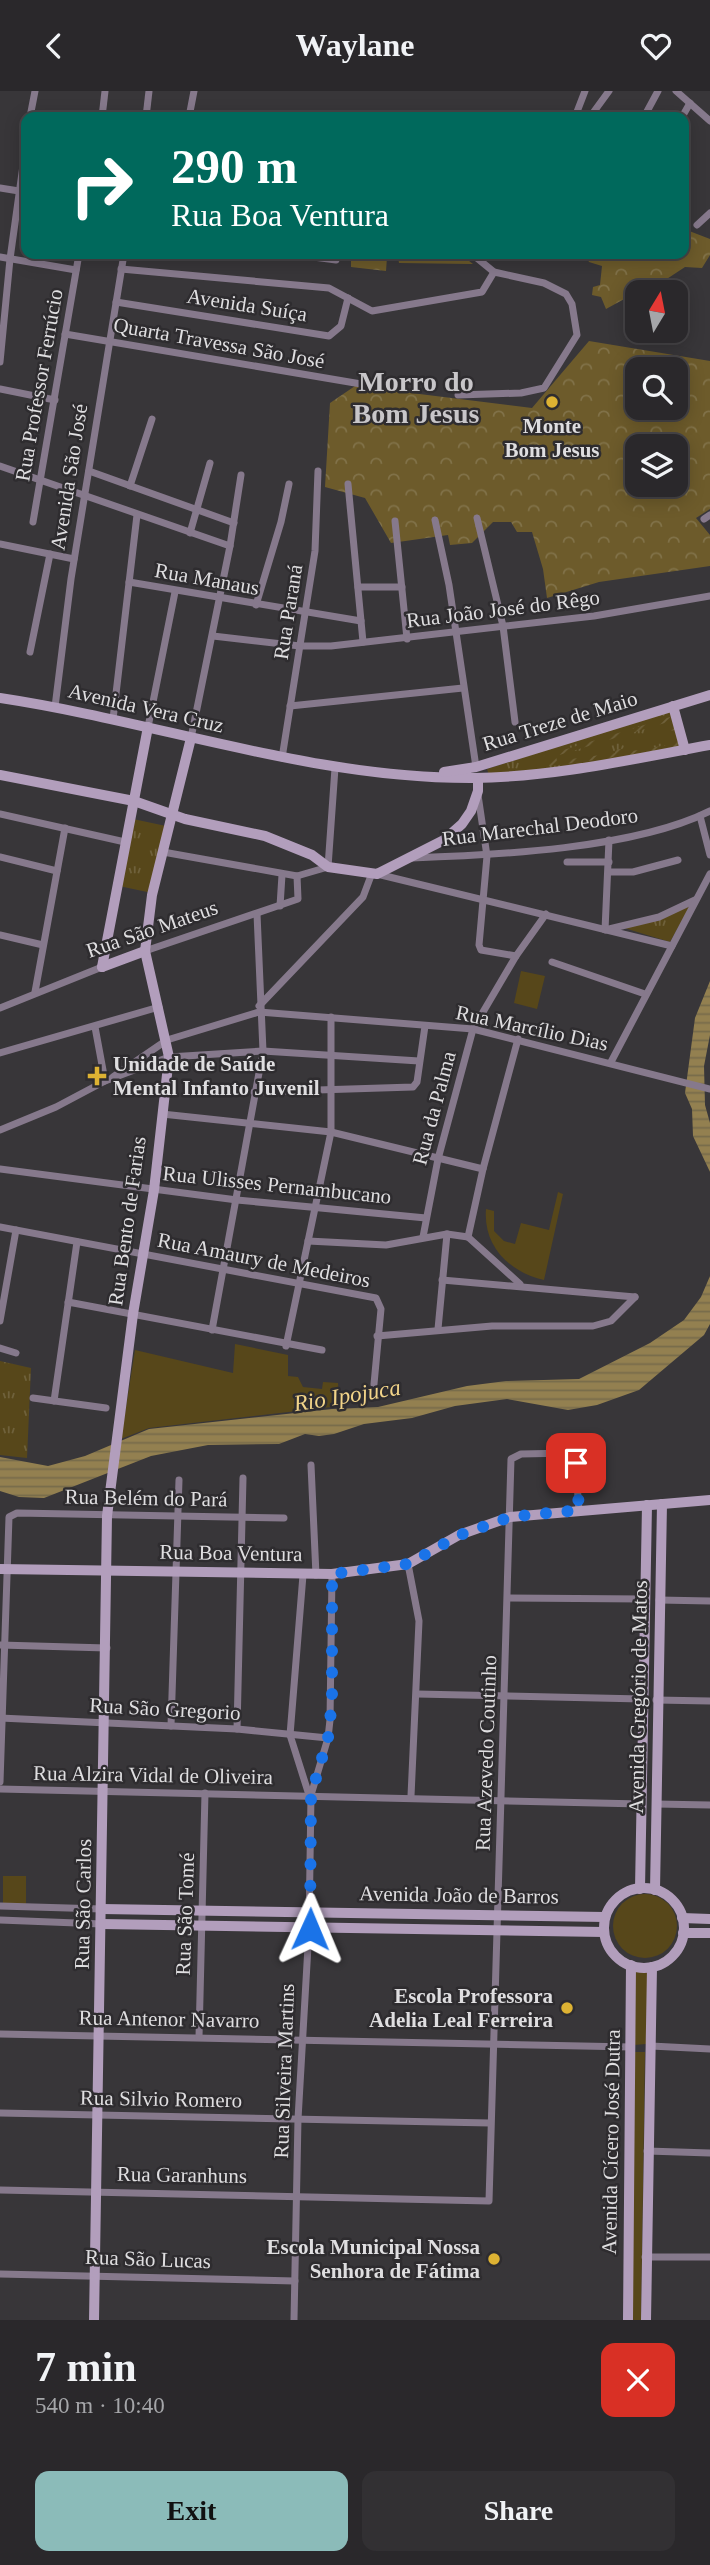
<!DOCTYPE html>
<html lang="en">
<head>
<meta charset="utf-8">
<style>
  body { margin:0; font-family:Georgia,serif; background:#323033; color:#f1f3f6; height:100vh; display:flex; flex-direction:column; font-size:26px; white-space:nowrap }
  * { box-sizing:border-box; margin:0 }
  p { font-size:23px; color:#a5a6a9 }
  .icon { flex:none; width:38px; height:38px; fill:none; stroke:currentColor; stroke-width:2; stroke-linecap:round; stroke-linejoin:round }
  .map { position:relative; height:2229px; overflow:hidden }
  .drawer { display:flex; flex-direction:column; background:#2a282b; flex:1 }
  .drawer>* { flex:none }
  .hud { position:absolute; left:21px; top:21px; width:668px; height:147px; border-radius:14px; box-shadow:0 4px 18px #0003,0 0 0 2px #464447; background:#00695c; color:#fff; overflow:hidden }
  .needle { width:46px; rotate:10deg }
  .buttons { position:absolute; left:625px; top:189px; display:grid; gap:14px }
  .buttons a { display:grid; place-items:center; width:63px; height:63px; border-radius:14px; background:#2a282b; box-shadow:0 4px 18px #0003,0 0 0 2px #464447; font-size:35px }
  .pin { position:absolute; display:grid; place-items:center; width:60px; height:60px; color:#fff; margin:-30px; border-radius:14px; box-shadow:0 4px 10px #0006 }
  .me { position:absolute; width:77px; margin:-38px; rotate:1deg; stroke-linejoin:round; filter:drop-shadow(0 0 5px #0008) }
  .turn { display:flex; align-items:center; gap:24px; height:147px; padding:0 35px; font-size:32px }
  .turn .icon { width:91px; height:91px; stroke-width:2.5 }
  .turn b { display:block; font-size:49px; line-height:60px }
  .round { display:grid; place-items:center; flex:none; width:74px; height:74px; border-radius:14px; background:#323033 }
  .overview { display:flex; align-items:center; justify-content:space-between; height:119px; padding:0 35px }
  h1 { font-size:42px; font-weight:700; line-height:52px }
  .button { display:flex; gap:14px; margin-top:auto; padding:14px 35px }
  .button a { flex:1; height:80px; border-radius:14px; background:#8bbbb9; color:#111; font-size:28px; font-weight:700; line-height:80px; text-align:center }
  .button a+a { background:#323033; color:#f1f3f6 }
  header { display:flex; justify-content:space-between; align-items:center; height:91px; padding:0 35px; background:#2a282b; font-size:32px; font-weight:700 }
  .map>svg:first-child { display:block }
  .grass { fill:#57471a }
  .forest { fill:url(#forest-crowns); fill-rule:evenodd }
  .park { fill:url(#park-tufts) }
  .garden { fill:url(#garden-furrows) }
  .water { fill:url(#water-rules) }
  .lines { fill:none; stroke-linecap:round; stroke-linejoin:round }
  .street { stroke:#86798c; stroke-width:7 }
  .secondary { stroke:#b29ebc; stroke-width:10 }
  .route { stroke:#1a73e8; stroke-width:12; stroke-dasharray:0 21.6 }
  .poi-dot { fill:#ddb233; stroke:#2e2c2f; stroke-width:2.5 }
  .labels { text-anchor:middle; stroke-width:5; stroke-linejoin:round; paint-order:stroke }
  .street-label { font-size:21px; fill:#dfdee0; stroke:#2e2c2f }
  .poi-label { font-size:21px; font-weight:bold; fill:#dfdee0; stroke:#2e2c2f; text-anchor:end }
  .water-label { font-size:23px; font-style:italic; fill:#f2d489; stroke:#2e2c2f }
  .district-label { font-size:28px; font-weight:bold; fill:#c8c6c9; stroke:#2e2c2f }
</style>
</head>
<body>
<header><svg class="icon" aria-label="back" viewBox="0 0 24 24"><path d="M15 5l-7 7 7 7"/></svg>Waylane<svg class="icon" aria-label="heart" viewBox="0 0 24 24"><path d="M12 20l-8-8c-3-5 5-10 8-4 3-6 11-1 8 4z"/></svg></header>
<div class="map">
<svg width="710" height="2229" viewBox="0 0 710 2229">
  <defs>
    <pattern id="forest-crowns" width="20" height="18" patternUnits="userSpaceOnUse" patternTransform="scale(1.75)"><rect width="20" height="18" fill="#6d5b2b"/><path d="M2 6a3 3 0 1 1 6 0M12 15a3 3 0 1 1 6 0" fill="none" stroke="#817249"/></pattern>
    <pattern id="park-tufts" width="24" height="20" patternUnits="userSpaceOnUse" patternTransform="scale(1.75)"><rect width="24" height="20" fill="#57471a"/><path d="M3 7l-1-3M5 7V3M7 7l1-3M15 17l-1-3M17 17v-4M19 17l1-3" fill="none" stroke="#6f613b"/></pattern>
    <pattern id="garden-furrows" width="10" height="10" patternUnits="userSpaceOnUse" patternTransform="scale(1.75)"><rect width="10" height="10" fill="#57471a"/><path d="M-1 1l2-2M0 10L10 0M9 11l2-2" fill="none" stroke="#6f613b"/></pattern>
    <pattern id="water-rules" width="6" height="5" patternUnits="userSpaceOnUse" patternTransform="scale(1.75)"><rect width="6" height="5" fill="#938050"/><path d="M0 2.5h6" fill="none" stroke="#776b4b"/></pattern>
  </defs>
  <rect width="100%" height="100%" fill="#383639"/>
  <g class="grass">
    <polygon points="521,880 545,885 537,918 514,912"/>
    <path d="M 558,1101 L 563,1103 L 544,1189 C 509,1181 483,1155 486,1118 L 494,1120 L 494,1140 L 504,1150 L 515,1153 L 521,1132 L 549,1139 Z"/>
    <polygon points="235,1253 288,1264 288,1285 298,1286 303,1296 322,1298 323,1291 338,1292 340,1315 149,1337 121,1348 135,1259 233,1282"/>
    <rect x="3" y="1785" width="23" height="29"/>
    <circle cx="645" cy="1835" r="32"/>
    <polygon points="635,1879 648,1879 646,1953 634,1954"/>
    <polygon points="635,1961 645,1961 641,2229 630,2229"/>
  </g>
  <g class="forest">
    <polygon points="684,138 710,148 710,164 702,177 685,176 647,201 637,201 606,218 601,206 592,204 593,196 600,194 602,175 589,171 587,167 570,164 567,170 561,163 684,163"/>
    <polygon points="351,163 460,163 473,173 399,172 398,166 387,166 386,180 351,176"/>
    <path d="M 589,250 L 710,270 L 710,418 L 696,427 L 710,444 L 710,475 L 599,491 L 547,507 L 543,478 L 532,441 L 517,441 L 511,431 L 493,431 L 472,452 L 450,454 L 448,444 L 391,452 L 365,407 L 325,396 L 330,312 L 355,295 L 532,317 ZM 637,278 L 676,278 L 676,317 L 637,317 ZM 637,355 L 676,355 L 676,394 L 637,394 Z"/>
  </g>
  <g class="park">
    <polygon points="676,617 686,656 563,677 489,684 487,678"/>
    <polygon points="133,728 166,735 152,802 119,795"/>
    <polygon points="691,813 670,851 621,836 660,829"/>
    <polygon points="0,1270 31,1277 27,1367 0,1364"/>
  </g>
  <polygon class="garden" points="670,626 673,627 678,638 671,640 668,631 556,665 557,670 615,662 615,659 631,656 632,660 673,653 672,645 679,643 682,654 679,657 552,675 543,673 544,665"/>
  <g class="water">
    <polygon points="710,890 710,944 704,975 705,1014 710,1032 710,1081 693,1045 692,1018 685,1002 695,927"/>
    <polygon points="710,1185 710,1233 704,1244 639,1299 597,1314 568,1319 507,1308 455,1315 412,1327 364,1333 334,1343 319,1345 305,1343 279,1353 208,1354 151,1365 44,1407 19,1406 0,1400 0,1366 48,1375 85,1365 149,1338 332,1318 378,1316 467,1295 506,1290 579,1288 650,1252 684,1229 701,1206"/>
  </g>
  <g class="lines">
    <g class="street">
      <polyline points="676,0 710,30"/>
      <polyline points="30,26 35,0"/>
      <polyline points="102,26 105,0"/>
      <polyline points="146,26 149,0"/>
      <polyline points="189,26 194,0"/>
      <polyline points="575,26 585,0"/>
      <polyline points="590,26 609,0"/>
      <polyline points="644,26 658,0"/>
      <polyline points="682,26 690,12"/>
      <polyline points="0,97 19,100"/>
      <polyline points="697,134 710,122"/>
      <polyline points="291,163 336,169"/>
      <polyline points="0,166 76,179"/>
      <polyline points="121,178 329,197 372,220 482,201 494,181"/>
      <polyline points="116,211 329,245 341,235 348,207"/>
      <polyline points="65,243 367,294"/>
      <polyline points="0,271 10,168 26,53"/>
      <polyline points="0,298 55,309"/>
      <polyline points="458,304 521,302 544,297 577,244 572,213 566,203 544,192 494,181 472,163"/>
      <polyline points="0,375 230,455"/>
      <polyline points="89,380 234,432"/>
      <polyline points="348,393 363,551"/>
      <polyline points="130,395 152,328"/>
      <polyline points="477,427 503,535 515,631"/>
      <polyline points="704,428 710,424"/>
      <polyline points="435,429 449,494 476,676"/>
      <polyline points="395,430 407,548"/>
      <polyline points="33,431 79,163"/>
      <polyline points="190,442 210,372"/>
      <polyline points="0,453 74,468"/>
      <polyline points="129,491 361,530"/>
      <polyline points="358,496 402,496"/>
      <polyline points="256,514 281,431 289,393"/>
      <polyline points="213,545 300,555 331,555 594,525 710,505"/>
      <polyline points="30,561 50,463"/>
      <polyline points="290,615 463,597"/>
      <polyline points="55,616 71,488 124,163"/>
      <polyline points="113,628 137,424"/>
      <polyline points="148,636 175,501"/>
      <polyline points="191,647 230,455 241,384"/>
      <polyline points="282,667 315,460 318,380"/>
      <polyline points="478,704 487,765 479,854 481,859 516,865"/>
      <polyline points="0,723 125,751"/>
      <polyline points="700,725 710,764"/>
      <polyline points="609,749 605,839 659,826 695,809"/>
      <polyline points="163,761 297,785 328,776 335,677"/>
      <polyline points="0,766 57,780"/>
      <path d="M 412,767 C 497,764 634,758 710,720"/>
      <polyline points="567,771 609,771"/>
      <polyline points="610,781 633,781 678,769"/>
      <polyline points="377,783 672,855"/>
      <polyline points="280,815 282,784"/>
      <polyline points="0,844 43,854"/>
      <polyline points="145,860 298,808 297,785"/>
      <polyline points="552,871 645,903"/>
      <polyline points="35,901 65,737"/>
      <polyline points="259,915 363,806 372,782"/>
      <polyline points="0,917 102,876"/>
      <polyline points="95,936 105,990"/>
      <polyline points="0,962 159,916"/>
      <polyline points="611,971 710,783"/>
      <polyline points="113,986 167,949 259,921 473,938 710,998"/>
      <polyline points="254,1001 413,996 417,991 425,935"/>
      <polyline points="162,1023 331,1041 483,1078"/>
      <polyline points="0,1039 56,1016 105,990 169,966 263,960 419,970"/>
      <polyline points="0,1078 237,1109 426,1127"/>
      <polyline points="0,1136 376,1207 381,1218 374,1293"/>
      <polyline points="423,1146 438,1068 473,938 516,865 546,823"/>
      <polyline points="468,1146 483,1078 518,948"/>
      <polyline points="468,1146 520,1193"/>
      <polyline points="308,1150 386,1154 447,1143 468,1146"/>
      <polyline points="442,1189 635,1206"/>
      <polyline points="68,1211 322,1259"/>
      <polyline points="0,1230 16,1139"/>
      <polyline points="438,1238 447,1143"/>
      <polyline points="212,1239 263,960 257,823"/>
      <polyline points="377,1245 492,1235 593,1235 611,1230 635,1206"/>
      <polyline points="286,1255 331,1041 331,926"/>
      <polyline points="0,1257 16,1262"/>
      <polyline points="33,1307 106,1317"/>
      <polyline points="54,1310 77,1151"/>
      <polyline points="311,1374 316,1484"/>
      <polyline points="408,1473 419,1530 411,1705"/>
      <polyline points="303,1484 290,1644 309,1704"/>
      <polyline points="508,1507 644,1508"/>
      <polyline points="659,1509 710,1510"/>
      <polyline points="0,1554 107,1557"/>
      <polyline points="417,1603 642,1608"/>
      <polyline points="656,1609 710,1610"/>
      <polyline points="0,1627 237,1638 328,1647"/>
      <polyline points="171,1635 179,1389"/>
      <polyline points="237,1638 243,1387"/>
      <polyline points="0,1691 9,1426 17,1422 284,1427"/>
      <polyline points="0,1698 641,1713"/>
      <polyline points="656,1713 710,1714"/>
      <polyline points="0,1815 102,1818"/>
      <polyline points="0,1829 102,1833"/>
      <polyline points="0,1943 631,1956"/>
      <polyline points="199,1946 205,1702"/>
      <polyline points="651,1955 710,1958"/>
      <polyline points="0,2022 490,2032"/>
      <polyline points="647,2060 710,2062"/>
      <polyline points="0,2099 489,2110 511,1368 521,1363 571,1362 575,1367 579,1419"/>
      <polyline points="645,2166 710,2166"/>
      <polyline points="0,2183 295,2190"/>
      <polyline points="294,2229 298,2028 309,1838 311,1704 328,1647 330,1629 332,1483"/>
    </g>
    <g class="secondary">
      <path d="M 0,607 C 159,631 312,688 474,687 C 553,686 633,668 710,654"/>
      <polyline points="673,615 685,659"/>
      <polyline points="444,681 476,676 710,604"/>
      <polyline points="0,684 134,710 185,728 265,745 312,764 328,776 377,783 444,749 462,733 471,720 478,700 478,687"/>
      <polyline points="102,876 148,636"/>
      <polyline points="102,876 145,860"/>
      <polyline points="0,1478 332,1483 408,1473 459,1444 510,1426 710,1409"/>
      <circle cx="644" cy="1837" r="40"/>
      <polyline points="640,1798 647,1414"/>
      <polyline points="655,1799 662,1413"/>
      <polyline points="102,1818 605,1826"/>
      <polyline points="682,1827 710,1828"/>
      <polyline points="102,1833 604,1841"/>
      <polyline points="683,1842 710,1842"/>
      <polyline points="94,2229 107,1425 133,1223 154,1099 169,966 145,860 152,804 191,647"/>
      <polyline points="628,2229 631,1874"/>
      <polyline points="646,2229 652,1876"/>
    </g>
  </g>
  <g class="lines">
    <polyline class="route" points="310,1838 311,1704 328,1647 332,1611 332,1483 408,1473 460,1444 510,1426 579,1419 576,1372"/>
  </g>
  <g class="poi-dot">
    <circle cx="552" cy="311" r="7"/>
    <path d="M93.5 974.5h7v7h7v7h-7v7h-7v-7h-7v-7h7z"/>
    <circle cx="567" cy="1917" r="7"/>
    <circle cx="494" cy="2168" r="7"/>
  </g>
  <g class="labels">
    <g class="street-label">
      <text transform="translate(247 214) rotate(9)" y="7">Avenida Suíça</text>
      <text transform="translate(219 252) rotate(10)" y="7">Quarta Travessa São José</text>
      <text transform="translate(39 294) rotate(-80)" y="7">Rua Professor Ferrúcio</text>
      <text transform="translate(69 386) rotate(-81)" y="7">Avenida São José</text>
      <text transform="translate(207 488) rotate(10)" y="7">Rua Manaus</text>
      <text transform="translate(503 518) rotate(-7)" y="7">Rua João José do Rêgo</text>
      <text transform="translate(288 521) rotate(-81)" y="7">Rua Paraná</text>
      <text transform="translate(146 617) rotate(13)" y="7">Avenida Vera Cruz</text>
      <text transform="translate(560 630) rotate(-17)" y="7">Rua Treze de Maio</text>
      <text transform="translate(540 736) rotate(-7)" y="7">Rua Marechal Deodoro</text>
      <text transform="translate(152 838) rotate(-19)" y="7">Rua São Mateus</text>
      <text transform="translate(532 937) rotate(12)" y="7">Rua Marcílio Dias</text>
      <text transform="translate(434 1017) rotate(-75)" y="7">Rua da Palma</text>
      <text transform="translate(277 1094) rotate(6)" y="7">Rua Ulisses Pernambucano</text>
      <text transform="translate(127 1130) rotate(-82)" y="7">Rua Bento de Farias</text>
      <text transform="translate(264 1169) rotate(11)" y="7">Rua Amaury de Medeiros</text>
      <text transform="translate(146 1407) rotate(1)" y="7">Rua Belém do Pará</text>
      <text transform="translate(231 1462) rotate(1)" y="7">Rua Boa Ventura</text>
      <text transform="translate(638 1606) rotate(-89)" y="7">Avenida Gregório de Matos</text>
      <text transform="translate(165 1618) rotate(3)" y="7">Rua São Gregorio</text>
      <text transform="translate(486 1662) rotate(-88)" y="7">Rua Azevedo Coutinho</text>
      <text transform="translate(153 1684) rotate(1)" y="7">Rua Alzira Vidal de Oliveira</text>
      <text transform="translate(459 1804) rotate(1)" y="7">Avenida João de Barros</text>
      <text transform="translate(83 1813) rotate(-89)" y="7">Rua São Carlos</text>
      <text transform="translate(185 1823) rotate(-88)" y="7">Rua São Tomé</text>
      <text transform="translate(169 1928) rotate(1)" y="7">Rua Antenor Navarro</text>
      <text transform="translate(284 1980) rotate(-88)" y="7">Rua Silveira Martins</text>
      <text transform="translate(161 2008) rotate(1)" y="7">Rua Silvio Romero</text>
      <text transform="translate(611 2051) rotate(-89)" y="7">Avenida Cícero José Dutra</text>
      <text transform="translate(182 2084) rotate(1)" y="7">Rua Garanhuns</text>
      <text transform="translate(148 2168) rotate(2)" y="7">Rua São Lucas</text>
    </g>
    <g class="poi-label">
      <text x="552" y="342" text-anchor="middle">Monte<tspan x="552" dy="24">Bom Jesus</tspan></text>
      <text x="113" y="980" text-anchor="start">Unidade de Saúde<tspan x="113" dy="24">Mental Infanto Juvenil</tspan></text>
      <text x="553" y="1912">Escola Professora<tspan x="553" dy="24">Adelia Leal Ferreira</tspan></text>
      <text x="480" y="2163">Escola Municipal Nossa<tspan x="480" dy="24">Senhora de Fátima</tspan></text>
    </g>
    <g class="water-label">
      <text transform="translate(347 1304) rotate(-9)" y="8">Rio Ipojuca</text>
    </g>
    <g class="district-label">
      <text x="416" y="300">Morro do<tspan x="416" dy="32">Bom Jesus</tspan></text>
    </g>
  </g>
</svg>
<div class="buttons">
<a><svg class="needle" viewBox="-14 -14 28 28"><path d="M0-13l5 13h-10z" fill="#e53935"/><path d="M0 13l5-13h-10z" fill="#a5a6a9"/></svg></a>
<a><svg class="icon" aria-label="search" viewBox="0 0 24 24"><circle cx="10" cy="10" r="6"/><path d="M15 15l6 6"/></svg></a>
<a><svg class="icon" aria-label="layers" viewBox="0 0 24 24"><path d="M12 4l9 5-9 5-9-5zM3 14l9 5 9-5"/></svg></a>
</div>
<div class="pin" style="left:576px;top:1372px;background:#d93025"><svg class="icon" aria-label="arrive" viewBox="0 0 24 24"><path d="M6 21V4h12l-3 4 3 4H6"/></svg></div>
<svg class="me" style="left:310px;top:1838px" viewBox="-20 -20 40 40"><path d="M0-17L14 15 0 8-14 15z" fill="#1a73e8" stroke="#fff" stroke-width="4"/></svg>
<div class="hud">
<div class="turn"><svg class="icon" aria-label="right" viewBox="0 0 24 24"><path d="M7 20v-9h11M14 6l5 5-5 5"/></svg><div><b>290 m</b>Rua Boa Ventura</div></div>
</div>
</div>
<section class="drawer">
<div class="overview"><div><h1>7 min</h1><p>540 m · 10:40</p></div><a class="round" style="background:#d93025;color:#fff"><svg class="icon" aria-label="close" viewBox="0 0 24 24"><path d="M6 6l12 12M18 6L6 18"/></svg></a></div>
<div class="button"><a>Exit</a><a>Share</a></div>
</section>
</body>
</html>
